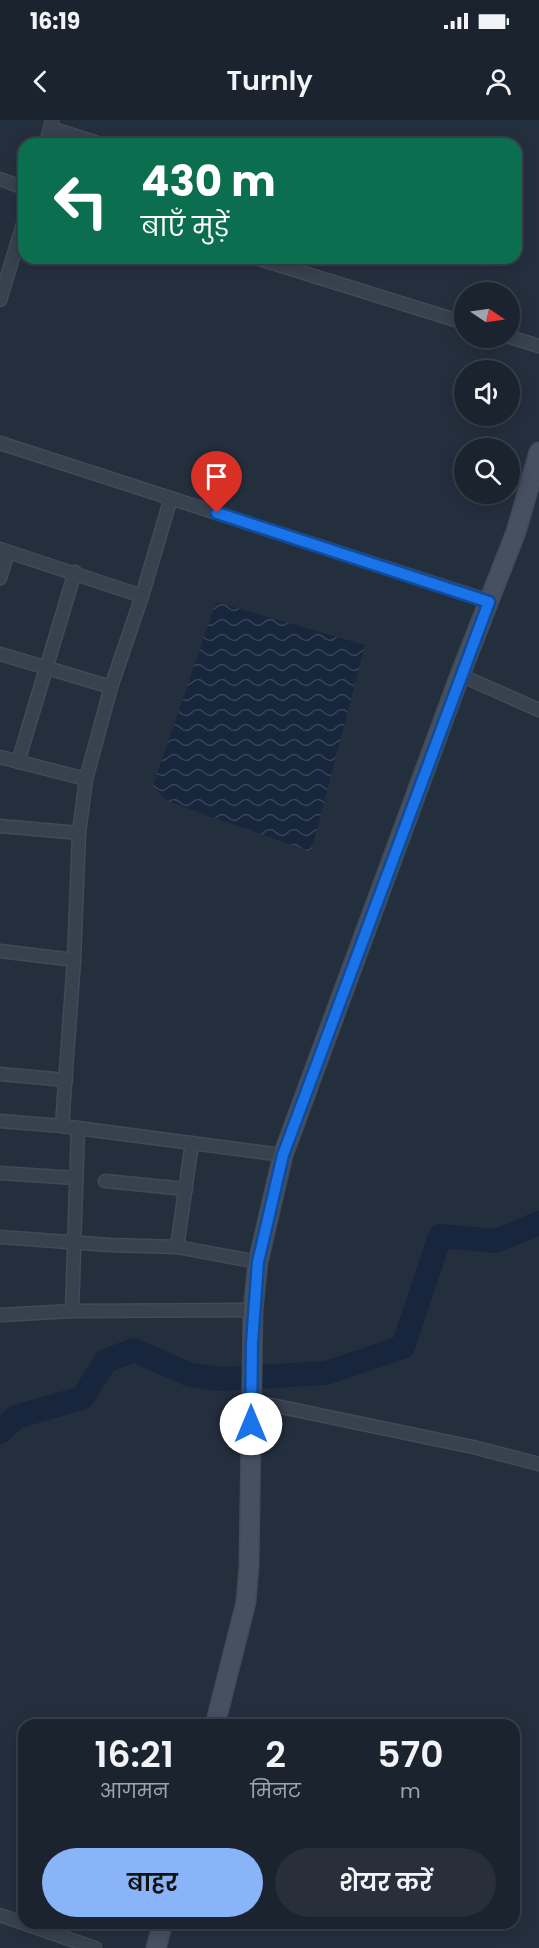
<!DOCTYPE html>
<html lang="hi">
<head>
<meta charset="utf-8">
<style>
  body { margin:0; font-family:Poppins,"Noto Sans Devanagari",sans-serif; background:#282f3a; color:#f1f3f6; height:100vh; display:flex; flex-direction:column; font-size:22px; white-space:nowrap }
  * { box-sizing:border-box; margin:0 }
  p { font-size:20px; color:#a0a4aa }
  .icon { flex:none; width:33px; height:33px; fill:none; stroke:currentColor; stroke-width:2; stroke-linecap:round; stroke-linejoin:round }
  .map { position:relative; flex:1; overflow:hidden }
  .side { position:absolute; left:18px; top:1599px; width:502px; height:210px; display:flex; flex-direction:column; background:#1b232e; border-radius:18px; box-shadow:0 3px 15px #0003,0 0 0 2px #39404a }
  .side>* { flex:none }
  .hud { position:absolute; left:18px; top:18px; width:504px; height:126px; border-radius:18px; box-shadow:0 3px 15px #0003,0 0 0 2px #39404a; background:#0b6e4f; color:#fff; overflow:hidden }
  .needle { width:39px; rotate:103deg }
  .buttons { position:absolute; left:454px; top:162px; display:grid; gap:12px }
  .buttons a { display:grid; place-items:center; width:66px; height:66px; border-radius:50%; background:#1b232e; box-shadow:0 3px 15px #0003,0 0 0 2px #39404a; font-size:30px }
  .pin { position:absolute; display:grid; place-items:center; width:51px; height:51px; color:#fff; margin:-62px -26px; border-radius:50% 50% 50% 0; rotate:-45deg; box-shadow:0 0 6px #0007 }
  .pin .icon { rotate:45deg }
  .me { position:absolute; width:66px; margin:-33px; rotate:0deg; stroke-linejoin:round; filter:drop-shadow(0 0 4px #0008) }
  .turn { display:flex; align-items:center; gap:21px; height:126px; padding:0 24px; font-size:27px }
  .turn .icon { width:78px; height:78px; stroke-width:2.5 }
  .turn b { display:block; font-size:42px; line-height:51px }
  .eta { display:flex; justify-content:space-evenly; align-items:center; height:102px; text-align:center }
  .eta b { font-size:36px; font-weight:600; line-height:42px }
  .button { display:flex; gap:12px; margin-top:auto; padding:12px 24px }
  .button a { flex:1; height:69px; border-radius:36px; background:#8ab4f8; color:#111; font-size:24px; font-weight:600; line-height:69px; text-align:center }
  .button a+a { background:#282f3a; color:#f1f3f6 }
  .status { display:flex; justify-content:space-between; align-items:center; height:42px; padding:0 30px; background:#1b232e; direction:ltr }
  .status svg { height:16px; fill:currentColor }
  header { display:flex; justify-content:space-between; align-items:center; height:78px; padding:0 24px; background:#1b232e; font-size:27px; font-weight:600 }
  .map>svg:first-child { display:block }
  .water { fill:url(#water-waves) }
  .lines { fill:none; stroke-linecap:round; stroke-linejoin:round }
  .river { stroke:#17263c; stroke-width:24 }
  .street-casing { stroke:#414a57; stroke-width:15 }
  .secondary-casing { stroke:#414a57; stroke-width:21 }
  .street { stroke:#38414e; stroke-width:12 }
  .secondary { stroke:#465061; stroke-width:18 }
  .route-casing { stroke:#114b97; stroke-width:15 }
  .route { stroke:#1a73e8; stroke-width:10 }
</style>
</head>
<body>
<div class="status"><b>16:19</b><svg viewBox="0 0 49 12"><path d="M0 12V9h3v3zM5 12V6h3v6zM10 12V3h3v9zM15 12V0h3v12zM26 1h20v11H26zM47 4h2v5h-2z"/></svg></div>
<header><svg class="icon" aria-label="back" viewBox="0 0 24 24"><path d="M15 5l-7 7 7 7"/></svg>Turnly<svg class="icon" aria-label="person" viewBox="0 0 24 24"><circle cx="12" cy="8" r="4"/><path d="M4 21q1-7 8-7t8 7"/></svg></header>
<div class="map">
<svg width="539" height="1828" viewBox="0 0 539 1828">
  <defs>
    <pattern id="water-waves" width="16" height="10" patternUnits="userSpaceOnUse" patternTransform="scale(1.5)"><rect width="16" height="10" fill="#17263c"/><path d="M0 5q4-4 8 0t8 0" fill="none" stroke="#364457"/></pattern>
  </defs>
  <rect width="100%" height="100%" fill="#242f3e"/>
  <polygon class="water" points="216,482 365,525 311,732 167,681 153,666"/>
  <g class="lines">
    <polyline class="river" points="0,1312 16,1297 82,1278 106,1241 134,1230 190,1255 222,1259 326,1253 403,1227 440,1116 496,1121 539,1103"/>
    <g class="street-casing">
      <g id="street">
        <polyline points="50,8 101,24"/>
        <polyline points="46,24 52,1"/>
        <polyline points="0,59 24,68"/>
        <polyline points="256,138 465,203"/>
        <polyline points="0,180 24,101"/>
        <polyline points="510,217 539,226"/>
        <polyline points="0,323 489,481"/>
        <polyline points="0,429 142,476"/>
        <polyline points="0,458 8,432"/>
        <polyline points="0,534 111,567"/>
        <polyline points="460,555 539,590"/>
        <polyline points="0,637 86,659"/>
        <polyline points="18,642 75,452"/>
        <polyline points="0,706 79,713"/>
        <polyline points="0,831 74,840"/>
        <polyline points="0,954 66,960"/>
        <polyline points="0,1001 62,1006 283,1035"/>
        <polyline points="62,1006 74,840 79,713 86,659 111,567 142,476 171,378"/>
        <polyline points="0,1053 76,1058"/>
        <polyline points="105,1061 186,1069"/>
        <polyline points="0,1117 109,1125 177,1127 258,1142"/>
        <polyline points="177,1127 192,1023"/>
        <polyline points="72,1191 78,1008"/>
        <polyline points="0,1195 72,1191 253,1190"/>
        <polyline points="252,1281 473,1327 539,1344"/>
        <polyline points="0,1795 95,1828"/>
      </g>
    </g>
    <g class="secondary-casing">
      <g id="secondary">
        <polyline points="215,1605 246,1482 249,1446 253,1190 258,1142 283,1035 460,555 516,412 539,332"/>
        <polyline points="156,1828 163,1803"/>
      </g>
    </g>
    <use href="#street" class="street"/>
    <use href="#secondary" class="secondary"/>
  </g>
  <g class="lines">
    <g class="route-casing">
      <polyline id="route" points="217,393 489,482 283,1035 258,1142 252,1223 251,1304"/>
    </g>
    <use href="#route" class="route"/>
  </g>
</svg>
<div class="buttons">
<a><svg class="needle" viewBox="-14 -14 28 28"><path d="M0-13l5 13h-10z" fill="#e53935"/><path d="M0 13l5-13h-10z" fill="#a0a4aa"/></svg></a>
<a><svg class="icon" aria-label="sound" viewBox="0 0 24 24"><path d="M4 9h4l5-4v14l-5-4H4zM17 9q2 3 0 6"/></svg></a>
<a><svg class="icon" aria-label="search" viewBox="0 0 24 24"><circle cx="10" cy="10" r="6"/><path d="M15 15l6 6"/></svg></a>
</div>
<div class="pin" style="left:217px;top:393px;background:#d93025"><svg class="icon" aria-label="arrive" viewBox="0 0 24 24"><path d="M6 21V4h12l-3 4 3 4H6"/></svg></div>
<svg class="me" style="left:251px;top:1304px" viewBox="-20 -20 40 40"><circle r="19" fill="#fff"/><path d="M0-13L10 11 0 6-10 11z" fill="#1a73e8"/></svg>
<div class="hud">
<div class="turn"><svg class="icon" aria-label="left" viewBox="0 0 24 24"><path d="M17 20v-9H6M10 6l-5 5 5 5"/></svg><div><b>430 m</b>बाएँ मुड़ें</div></div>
</div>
<section class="side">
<div class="eta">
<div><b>16:21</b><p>आगमन</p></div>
<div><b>2</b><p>मिनट</p></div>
<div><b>570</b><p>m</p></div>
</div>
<div class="button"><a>बाहर</a><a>शेयर करें</a></div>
</section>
</div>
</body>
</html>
